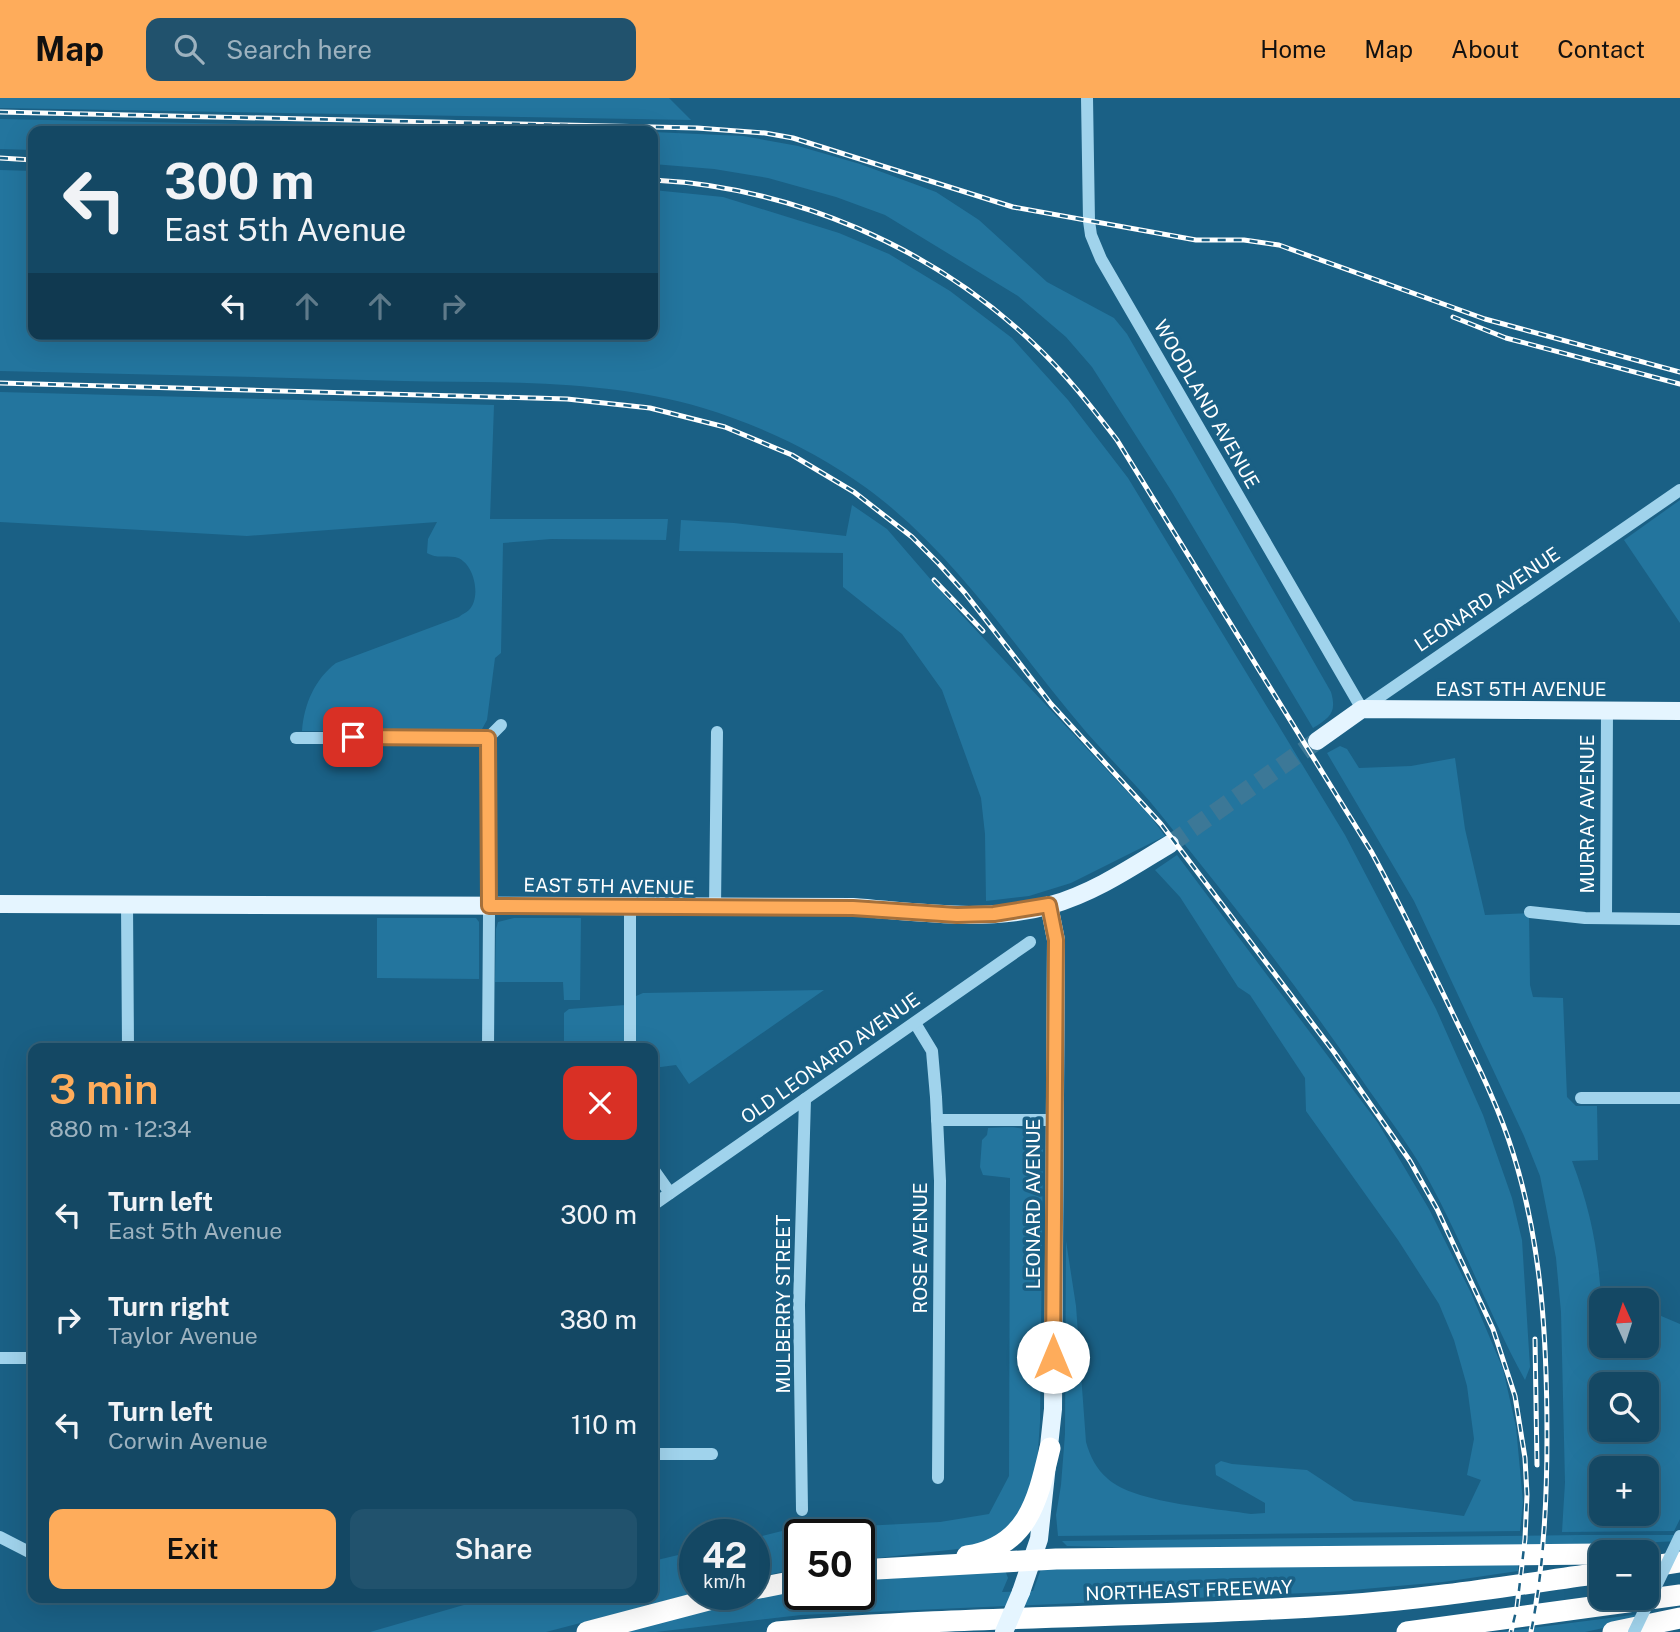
<!DOCTYPE html>
<html lang="en">
<head>
<meta charset="utf-8">
<style>
  body { margin:0; font-family:"Public Sans",sans-serif; background:#21526d; color:#f1f3f6; height:100vh; display:flex; flex-direction:column; font-size:26px; white-space:nowrap }
  * { box-sizing:border-box; margin:0 }
  p { font-size:23px; color:#9db2bf }
  .icon { flex:none; width:38px; height:38px; fill:none; stroke:currentColor; stroke-width:2; stroke-linecap:round; stroke-linejoin:round }
  .map { position:relative; flex:1; overflow:hidden }
  .drawer { position:absolute; left:28px; top:945px; width:630px; height:560px; display:flex; flex-direction:column; background:#144864; border-radius:14px; box-shadow:0 7px 28px #0002,0 0 0 2px #336078 }
  .drawer>* { flex:none }
  .top-card { position:absolute; left:28px; top:28px; width:630px; height:214px; border-radius:14px; box-shadow:0 7px 28px #0002,0 0 0 2px #336078; background:#144864; color:#f1f3f6; overflow:hidden }
  .needle { width:46px; rotate:357deg }
  .tools { position:absolute; left:1589px; top:1190px; display:grid; gap:14px }
  .tools a { display:grid; place-items:center; width:70px; height:70px; border-radius:14px; background:#144864; box-shadow:0 7px 28px #0002,0 0 0 2px #336078; font-size:35px }
  .speed { position:absolute; left:679px; top:1421px; display:flex; gap:14px; font-size:35px; font-weight:700; text-align:center }
  .speed>* { display:grid; place-content:center; width:91px; height:91px; border-radius:50%; background:#144864; box-shadow:0 7px 28px #0002,0 0 0 2px #336078; line-height:1 }
  .speed small { font-size:18px; font-weight:400 }
  .speed .limit { border:4px solid #111; border-radius:10px; background:#fff; color:#111 }
  .pin { position:absolute; display:grid; place-items:center; width:60px; height:60px; color:#fff; margin:-30px; border-radius:14px; box-shadow:0 4px 10px #0006 }
  .me { position:absolute; width:77px; margin:-38px; rotate:0deg; stroke-linejoin:round; filter:drop-shadow(0 0 5px #0008) }
  .turn { display:flex; align-items:center; gap:24px; height:147px; padding:0 21px; font-size:32px }
  .turn .icon { width:91px; height:91px; stroke-width:2.5 }
  .turn b { display:block; font-size:49px; line-height:60px }
  .lanes { display:flex; align-items:center; height:66px; padding:0 21px; background:#0003; justify-content:center; gap:35px; direction:ltr }
  .lanes .off { opacity:.35 }
  .round { display:grid; place-items:center; flex:none; width:74px; height:74px; border-radius:14px; background:#21526d }
  .summary { display:flex; align-items:center; justify-content:space-between; height:119px; padding:0 21px }
  h1 { font-size:42px; font-weight:600; line-height:52px; color:#feac5b }
  .button { display:flex; gap:14px; margin-top:auto; padding:14px 21px }
  .button a { flex:1; height:80px; border-radius:14px; background:#feac5b; color:#111; font-size:28px; font-weight:600; line-height:80px; text-align:center }
  .button a+a { background:#21526d; color:#f1f3f6 }
  ul { padding:0; list-style:none }
  li { display:flex; align-items:center; gap:21px; height:105px; padding:0 21px }
  li div { flex:1 }
  li b { display:block; font-size:26px }
  li em { font-style:normal }
  header { display:flex; align-items:center; gap:42px; box-sizing:border-box; height:98px; padding:0 35px; background:#feac5b; color:#111 }
  header strong { font-size:33px }
  nav { display:flex; gap:38px; margin-inline-start:auto; font-size:24px }
  .search { width:490px; height:63px; background:#21526d; display:flex; align-items:center; gap:18px; box-sizing:border-box; padding:0 24px; border-radius:14px; color:#9db2bf; font-size:26px }
  .map>svg:first-child { display:block }
  .green { fill:#23759e; fill-rule:evenodd }
  .lines { fill:none; stroke-linecap:round; stroke-linejoin:round }
  .major-tunnel { stroke:#3c7897; stroke-width:18; stroke-dasharray:18 9; stroke-linecap:butt }
  .minor { stroke:#a0d3ec; stroke-width:12 }
  .major { stroke:#e5f5ff; stroke-width:18 }
  .highway { stroke:#fff; stroke-width:21 }
  .rail-casing { stroke:#fff; stroke-width:5 }
  .rail { stroke:#1a6085; stroke-width:2.5; stroke-dasharray:8; stroke-linecap:butt }
  .minor-bridge { stroke:#a0d3ec; stroke-width:12 }
  .major-bridge { stroke:#e5f5ff; stroke-width:18 }
  .route-casing { stroke:#a5703b; stroke-width:18 }
  .route { stroke:#feac5b; stroke-width:12 }
  .labels { text-anchor:middle; stroke-width:7; stroke-linejoin:round; paint-order:stroke }
  .street-label { font-size:19px; fill:#fff; stroke:#1a6085 }
</style>
</head>
<body>
<header>
<strong>Map</strong>
<div class="search"><svg class="icon" aria-label="search" viewBox="0 0 24 24"><circle cx="10" cy="10" r="6"/><path d="M15 15l6 6"/></svg>Search here</div>
<nav><a>Home</a><a>Map</a><a>About</a><a>Contact</a></nav>
</header>
<div class="map">
<svg width="1680" height="1534" viewBox="0 0 1680 1534">
  <rect width="100%" height="100%" fill="#1a6085"/>
  <g class="green">
    <polygon points="0,0 669,0 691,22 0,10"/>
    <polygon points="0,21 586,33 33,33 33,52 0,51"/>
    <path d="M 653,34 L 743,38 L 798,48 L 860,66 L 936,94 L 979,122 L 1047,184 L 1114,220 L 1127,236 L 1331,594 C 1337,615 1330,619 1313,630 L 1172,394 L 1092,269 L 1066,239 L 1018,198 L 885,117 L 836,99 L 768,80 L 714,71 L 653,66 Z"/>
    <path d="M 0,72 L 33,73 L 33,236 L 653,236 L 653,92 L 723,99 L 839,135 L 889,156 L 950,193 L 1012,240 L 1068,302 L 1128,380 L 1345,737 L 1436,911 L 1483,1017 L 1512,1100 L 1522,1142 L 1530,1269 L 1525,1282 C 1486,1211 1460,1135 1419,1065 C 1402,1037 1381,1010 1362,982 C 1299,891 1231,803 1161,717 C 1138,688 1111,662 1087,635 C 1015,551 956,455 865,389 C 817,354 759,327 703,310 C 607,281 502,285 403,283 C 269,279 134,276 0,273 Z"/>
    <path d="M 0,294 L 494,307 L 490,421 L 668,421 L 666,442 L 551,441 L 503,445 L 501,555 L 495,560 L 487,622 L 481,633 L 302,633 C 304,606 315,581 336,565 L 459,519 C 462,516 466,515 469,512 C 482,499 474,463 455,459 C 444,457 438,461 427,455 L 428,441 L 437,424 L 247,438 L 0,424 Z"/>
    <polygon points="1680,402 1680,525 1624,442"/>
    <polygon points="852,407 887,431 958,513 1151,719 1165,738 1071,785 1029,798 986,803 985,736 981,700 942,592 902,536 843,489 843,455 679,453 681,422 734,425 846,438"/>
    <path d="M 1340,648 L 1347,651 L 1359,670 L 1411,668 L 1455,660 L 1465,731 L 1485,817 L 1529,815 L 1530,887 L 1533,899 L 1563,900 L 1567,999 L 1576,1008 L 1597,1008 L 1598,1062 L 1572,1063 C 1590,1110 1598,1150 1601,1200 L 1609,1202 L 1601,1202 L 1601,1248 L 1647,1248 L 1647,1212 L 1680,1226 L 1680,1421 L 1674,1433 L 1562,1434 L 1565,1384 L 1561,1214 L 1556,1160 L 1540,1078 L 1524,1038 L 1414,803 L 1327,655 ZM 1601,1286 L 1647,1286 L 1647,1332 L 1601,1332 ZM 1601,1370 L 1647,1370 L 1647,1416 L 1601,1416 Z"/>
    <path d="M 1177,757 L 1378,1025 L 1429,1111 L 1471,1195 L 1503,1271 L 1516,1329 L 1523,1404 L 1520,1433 L 1058,1438 L 1056,1417 L 1061,1387 L 1065,1336 L 1066,1143 L 1076,1208 L 1086,1344 C 1090,1358 1096,1371 1108,1381 C 1135,1405 1214,1410 1251,1416 L 1265,1415 L 1265,1405 L 1216,1377 L 1215,1367 L 1221,1363 L 1232,1366 L 1307,1372 L 1354,1403 L 1464,1418 L 1481,1382 L 1467,1377 L 1474,1341 L 1467,1288 L 1454,1242 L 1439,1206 L 1398,1142 L 1306,1013 L 1305,980 L 1250,897 L 1238,889 L 1180,799 L 1155,772 Z"/>
    <polygon points="377,820 476,820 479,824 479,881 377,880"/>
    <polygon points="514,820 581,820 580,902 564,902 563,884 495,884 496,831 498,824"/>
    <polygon points="824,892 689,986 676,967 653,970 653,950 635,950 636,898 643,895"/>
    <polygon points="626,907 626,943 564,944 564,915 569,911"/>
    <path d="M 988,1030 C 1009,1030 1033,1024 1043,1049 L 1040,1324 L 1036,1381 L 1012,1427 L 984,1445 L 967,1450 L 859,1462 L 859,1437 L 800,1437 L 800,1470 L 754,1480 L 754,1440 L 786,1432 L 940,1424 L 989,1416 L 1009,1378 L 1010,1080 L 983,1077 L 980,1069 L 982,1042 L 987,1037 Z"/>
    <path d="M 1582,1437 L 1680,1437 L 1680,1443 C 1476,1453 1271,1453 1067,1448 L 1062,1443 Z"/>
    <polygon points="695,1453 695,1495 546,1534 370,1534 488,1500 653,1500 653,1463"/>
    <polygon points="1518,1461 1518,1473 1443,1484 1330,1494 801,1517 656,1534 609,1534 800,1491 800,1496 859,1496 859,1483 1005,1472 1008,1480 1002,1494 1033,1493 1041,1471"/>
    <polygon points="1640,1516 1640,1522 1585,1534 1500,1534"/>
  </g>
  <g class="lines">
    <polyline class="major-tunnel" points="1170,746 1317,643"/>
    <g class="minor">
      <polyline points="1087,0 1089,123 1091,137 1101,161 1362,611 1680,392"/>
      <polyline points="296,640 488,640"/>
      <polyline points="127,806 128,950"/>
      <polyline points="715,810 717,634"/>
      <polyline points="1530,814 1585,820 1680,821"/>
      <polyline points="1606,820 1607,613"/>
      <polyline points="915,925 932,953 936,999 940,1083 938,1380"/>
      <polyline points="488,950 490,684 488,640 501,627"/>
      <polyline points="630,950 630,809"/>
      <polyline points="1581,1000 1680,1000"/>
      <polyline points="937,1022 1054,1022"/>
      <polyline points="653,1071 670,1095"/>
      <polyline points="653,1107 1030,844"/>
      <polyline points="653,1206 654,1106"/>
      <polyline points="0,1260 33,1260"/>
      <polyline points="653,1356 712,1356"/>
      <polyline points="802,1412 799,1207 805,1001"/>
      <polyline points="0,1439 33,1456"/>
    </g>
    <g class="major">
      <polyline points="1317,643 1362,611 1680,613"/>
      <path d="M 0,806 L 853,809 C 918,814 987,825 1051,807 C 1094,795 1132,769 1170,746"/>
      <polyline points="1021,1494 1039,1441 1053,1311 1056,842 1049,807"/>
    </g>
    <g class="highway">
      <path d="M 967,1458 C 1028,1449 1038,1401 1050,1350"/>
      <polyline points="1647,1469 1680,1464"/>
      <polyline points="859,1472 1056,1461 1601,1456"/>
      <polyline points="754,1491 800,1482"/>
      <polyline points="587,1534 731,1496"/>
      <path d="M 777,1534 C 965,1517 1155,1520 1343,1507 C 1430,1501 1515,1487 1601,1475"/>
      <polyline points="1407,1534 1680,1497"/>
      <polyline points="1613,1534 1680,1520"/>
    </g>
    <g class="rail-casing">
      <g id="rail">
        <polyline points="0,14 697,30 765,35 793,40 1013,109 1196,142 1244,142 1279,147 1485,221 1680,274"/>
        <polyline points="0,60 33,62"/>
        <path d="M 653,82 C 792,89 932,149 1033,245 C 1065,275 1091,308 1117,342 L 1371,753 C 1400,806 1426,860 1452,914 C 1474,960 1498,1006 1513,1055 C 1542,1147 1547,1243 1547,1339 C 1547,1405 1544,1469 1531,1534"/>
        <polyline points="1453,219 1506,240 1680,286"/>
        <polyline points="0,285 567,301 650,310 725,329 792,357 854,394 912,439 939,466 965,495 1051,606 1161,726 1334,954 1410,1063 1437,1111 1493,1231 1515,1298 1525,1360 1527,1397 1525,1441 1517,1509 1511,1534"/>
        <polyline points="934,482 983,533"/>
        <polyline points="1535,1241 1537,1367"/>
      </g>
    </g>
    <use href="#rail" class="rail"/>
    <polyline class="minor-bridge" points="1634,1534 1680,1438"/>
    <polyline class="major-bridge" points="1004,1534 1021,1494"/>
  </g>
  <g class="lines">
    <g class="route-casing">
      <polyline id="route" points="353,639 488,640 489,808 853,810 957,817 994,816 1049,807 1056,842 1053,1259"/>
    </g>
    <use href="#route" class="route"/>
  </g>
  <g class="labels">
    <g class="street-label">
      <text transform="translate(1207 306) rotate(60)" y="7">WOODLAND AVENUE</text>
      <text transform="translate(1487 501) rotate(-34)" y="7">LEONARD AVENUE</text>
      <text x="1521" y="598">EAST 5TH AVENUE</text>
      <text transform="translate(1587 716) rotate(-90)" y="7">MURRAY AVENUE</text>
      <text transform="translate(609 788) rotate(1)" y="7">EAST 5TH AVENUE</text>
      <text transform="translate(830 960) rotate(-35)" y="7">OLD LEONARD AVENUE</text>
      <text transform="translate(1033 1106) rotate(-90)" y="7">LEONARD AVENUE</text>
      <text transform="translate(920 1150) rotate(-90)" y="7">ROSE AVENUE</text>
      <text transform="translate(783 1206) rotate(-90)" y="7">MULBERRY STREET</text>
      <text transform="translate(1189 1492) rotate(-2)" y="7">NORTHEAST FREEWAY</text>
    </g>
  </g>
</svg>
<div class="tools">
<a><svg class="needle" viewBox="-14 -14 28 28"><path d="M0-13l5 13h-10z" fill="#e53935"/><path d="M0 13l5-13h-10z" fill="#9db2bf"/></svg></a>
<a><svg class="icon" aria-label="search" viewBox="0 0 24 24"><circle cx="10" cy="10" r="6"/><path d="M15 15l6 6"/></svg></a>
<a>+</a>
<a>−</a>
</div>
<div class="speed"><div>42<small>km/h</small></div><div class="limit">50</div></div>
<div class="pin" style="left:353px;top:639px;background:#d93025"><svg class="icon" aria-label="arrive" viewBox="0 0 24 24"><path d="M6 21V4h12l-3 4 3 4H6"/></svg></div>
<svg class="me" style="left:1053px;top:1259px" viewBox="-20 -20 40 40"><circle r="19" fill="#fff"/><path d="M0-13L10 11 0 6-10 11z" fill="#feac5b"/></svg>
<div class="top-card">
<div class="turn"><svg class="icon" aria-label="left" viewBox="0 0 24 24"><path d="M17 20v-9H6M10 6l-5 5 5 5"/></svg><div><b>300 m</b>East 5th Avenue</div></div>
<div class="lanes"><svg class="icon" aria-label="left" viewBox="0 0 24 24"><path d="M17 20v-9H6M10 6l-5 5 5 5"/></svg><svg class="icon off" aria-label="ahead" viewBox="0 0 24 24"><path d="M12 20V5M6 11l6-6 6 6"/></svg><svg class="icon off" aria-label="ahead" viewBox="0 0 24 24"><path d="M12 20V5M6 11l6-6 6 6"/></svg><svg class="icon off" aria-label="right" viewBox="0 0 24 24"><path d="M7 20v-9h11M14 6l5 5-5 5"/></svg></div>
</div>
<section class="drawer">
<div class="summary"><div><h1>3 min</h1><p>880 m · 12:34</p></div><a class="round" style="background:#d93025;color:#fff"><svg class="icon" aria-label="close" viewBox="0 0 24 24"><path d="M6 6l12 12M18 6L6 18"/></svg></a></div>
<ul>
<li><svg class="icon" aria-label="left" viewBox="0 0 24 24"><path d="M17 20v-9H6M10 6l-5 5 5 5"/></svg><div><b>Turn left</b><p>East 5th Avenue</p></div><em>300 m</em></li>
<li><svg class="icon" aria-label="right" viewBox="0 0 24 24"><path d="M7 20v-9h11M14 6l5 5-5 5"/></svg><div><b>Turn right</b><p>Taylor Avenue</p></div><em>380 m</em></li>
<li><svg class="icon" aria-label="left" viewBox="0 0 24 24"><path d="M17 20v-9H6M10 6l-5 5 5 5"/></svg><div><b>Turn left</b><p>Corwin Avenue</p></div><em>110 m</em></li>
</ul>
<div class="button"><a>Exit</a><a>Share</a></div>
</section>
</div>
</body>
</html>
